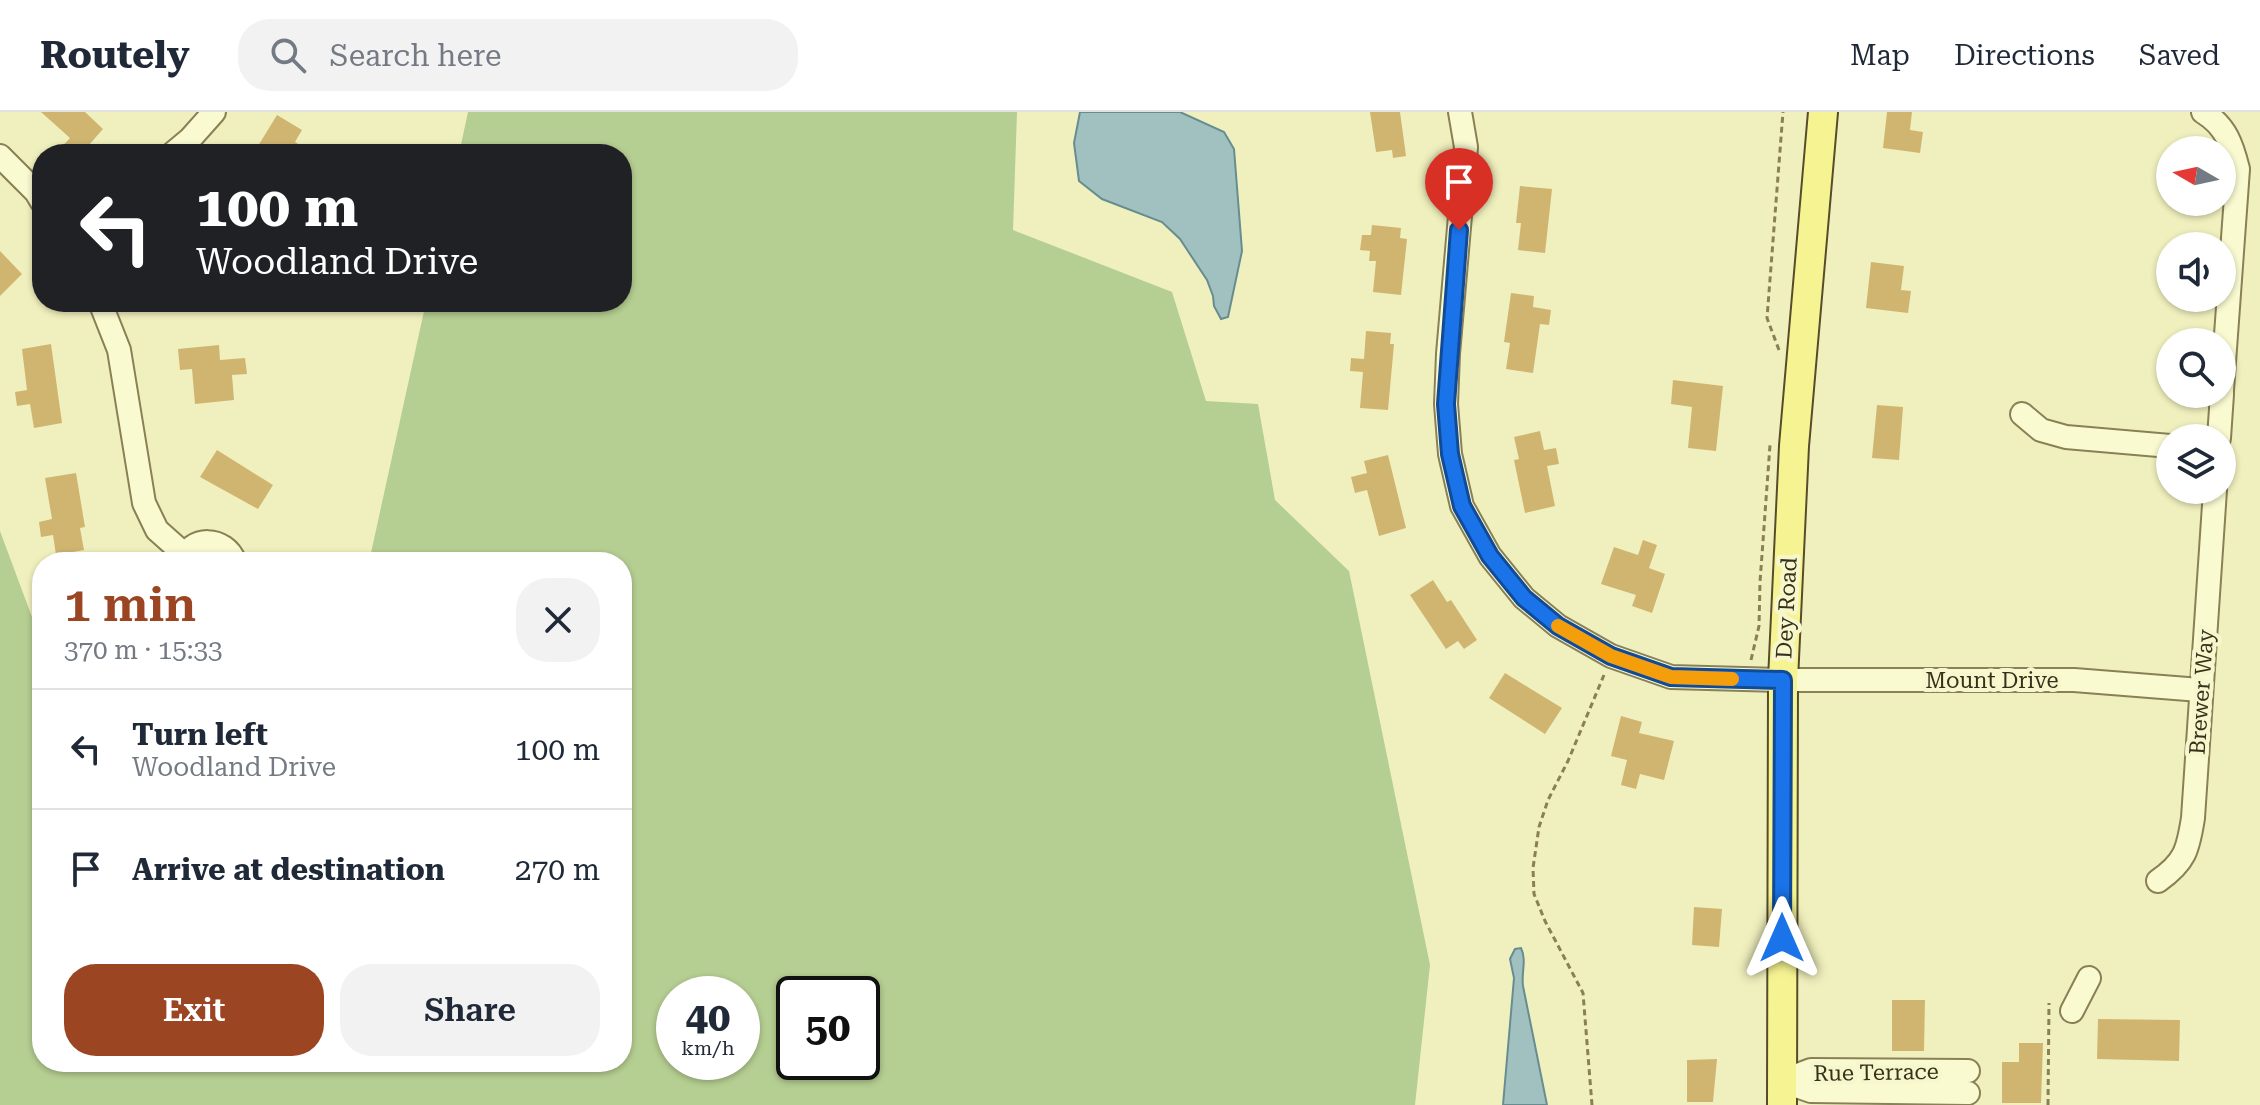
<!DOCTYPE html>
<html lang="en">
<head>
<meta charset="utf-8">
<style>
  body { margin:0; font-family:"Roboto Serif",serif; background:#f2f2f3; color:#1f2937; height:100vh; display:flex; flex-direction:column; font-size:30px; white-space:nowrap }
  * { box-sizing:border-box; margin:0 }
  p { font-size:26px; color:#747a83 }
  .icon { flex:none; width:44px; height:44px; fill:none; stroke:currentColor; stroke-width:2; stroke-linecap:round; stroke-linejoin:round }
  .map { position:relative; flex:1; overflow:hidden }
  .panel { position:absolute; left:32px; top:440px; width:600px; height:520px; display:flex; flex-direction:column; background:#fff; border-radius:32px; box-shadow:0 2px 6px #0004 }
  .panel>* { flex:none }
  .banner { position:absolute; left:32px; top:32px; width:600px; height:168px; border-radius:32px; box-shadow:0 2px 6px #0004; background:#202124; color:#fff; overflow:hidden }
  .needle { width:52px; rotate:279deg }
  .tools { position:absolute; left:2156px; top:24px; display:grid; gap:16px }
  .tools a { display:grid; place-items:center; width:80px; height:80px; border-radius:50%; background:#fff; box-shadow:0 2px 6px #0004; font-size:40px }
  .speed { position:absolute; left:656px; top:864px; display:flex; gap:16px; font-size:40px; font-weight:700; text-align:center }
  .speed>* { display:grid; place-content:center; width:104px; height:104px; border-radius:50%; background:#fff; box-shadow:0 2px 6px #0004; line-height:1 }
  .speed small { font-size:20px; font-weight:400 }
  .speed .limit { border:4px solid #111; border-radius:12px; background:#fff; color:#111 }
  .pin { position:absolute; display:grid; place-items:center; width:68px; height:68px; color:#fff; margin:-82px -34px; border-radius:50% 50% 50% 0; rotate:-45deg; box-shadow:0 0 8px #0007 }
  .pin .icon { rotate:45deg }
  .me { position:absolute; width:88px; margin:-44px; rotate:0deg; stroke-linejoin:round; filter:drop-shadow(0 0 6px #0008) }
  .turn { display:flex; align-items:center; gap:28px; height:168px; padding:0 32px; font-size:36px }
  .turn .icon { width:104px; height:104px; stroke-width:2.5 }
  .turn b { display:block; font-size:56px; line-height:68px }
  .round { display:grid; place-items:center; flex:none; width:84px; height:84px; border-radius:32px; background:#f2f2f3 }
  .overview { display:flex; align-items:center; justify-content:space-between; height:136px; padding:0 32px }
  h1 { font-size:48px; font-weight:600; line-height:60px; color:#9b4523 }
  .cta { display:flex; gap:16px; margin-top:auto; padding:16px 32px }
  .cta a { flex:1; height:92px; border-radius:32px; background:#9b4523; color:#fff; font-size:32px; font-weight:600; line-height:92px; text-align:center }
  .cta a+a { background:#f2f2f3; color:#1f2937 }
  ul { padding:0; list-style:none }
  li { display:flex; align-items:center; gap:24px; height:120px; padding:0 32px; border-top:2px solid #e0e1e3 }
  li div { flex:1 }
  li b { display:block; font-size:30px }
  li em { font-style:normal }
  header { display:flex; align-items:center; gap:48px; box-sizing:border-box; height:112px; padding:0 40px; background:#fff; border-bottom:2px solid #e0e1e3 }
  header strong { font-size:38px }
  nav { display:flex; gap:44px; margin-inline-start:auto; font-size:28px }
  .search { width:560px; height:72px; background:#f2f2f3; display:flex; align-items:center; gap:20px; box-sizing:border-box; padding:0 28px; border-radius:32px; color:#747a83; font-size:30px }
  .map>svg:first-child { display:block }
  .green { fill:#b5ce91; fill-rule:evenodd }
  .water { fill:#a1c1c1; stroke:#688d8f; stroke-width:2 }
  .building { fill:#d0b571 }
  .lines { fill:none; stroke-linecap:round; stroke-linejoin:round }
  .minor-casing { stroke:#898056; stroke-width:26 }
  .major-casing { stroke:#564c2a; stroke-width:32 }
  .path { stroke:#898056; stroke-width:3; stroke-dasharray:6 4; stroke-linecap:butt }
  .minor { stroke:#fafad1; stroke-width:22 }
  .major { stroke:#f6f492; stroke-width:28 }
  .route-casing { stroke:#114b97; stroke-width:20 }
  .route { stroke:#1a73e8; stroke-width:14 }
  .slow { stroke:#f59e0b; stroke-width:14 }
  .labels { text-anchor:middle; stroke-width:8; stroke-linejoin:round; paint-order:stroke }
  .street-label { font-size:22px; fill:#37311b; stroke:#f7f7cd }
</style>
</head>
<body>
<header>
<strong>Routely</strong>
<div class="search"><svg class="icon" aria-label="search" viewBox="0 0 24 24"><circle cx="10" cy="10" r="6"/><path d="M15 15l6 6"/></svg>Search here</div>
<nav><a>Map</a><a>Directions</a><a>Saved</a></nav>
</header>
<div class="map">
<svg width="2260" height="993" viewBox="0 0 2260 993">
  <rect width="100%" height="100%" fill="#f0f0be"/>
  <path class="green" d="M 468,0 L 1017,0 L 1013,118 L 1172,180 L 1206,289 L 1258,292 L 1275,388 L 1349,459 L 1430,853 L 1415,993 L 0,993 L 0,419 L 42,532 L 42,950 L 622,950 L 622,450 L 369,450 L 426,190 L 622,190 L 622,42 L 459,42 ZM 742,882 L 742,950 L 674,950 L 674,882 ZM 862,882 L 862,950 L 794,950 L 794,882 Z"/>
  <g class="water">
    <polygon points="1080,0 1180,0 1224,20 1234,37 1242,139 1228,205 1221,207 1214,194 1213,184 1207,168 1180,127 1162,110 1102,87 1079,69 1074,31"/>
    <path d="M 1521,836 C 1527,849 1521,860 1523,874 C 1531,913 1539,953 1547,993 L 1503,993 L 1514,866 L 1510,847 L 1515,837 Z"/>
  </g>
  <g class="building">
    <polygon points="41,0 85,0 103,17 81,42 55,42 70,26"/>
    <polygon points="1370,0 1400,0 1406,44 1393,46 1392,38 1376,40"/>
    <polygon points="1887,0 1912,0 1910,18 1923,20 1920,41 1883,36"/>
    <polygon points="277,3 302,18 295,30 315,42 253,42"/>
    <polygon points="1520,74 1552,77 1545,141 1518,138 1521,111 1516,111"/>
    <polygon points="1372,113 1401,116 1400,126 1407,127 1401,183 1373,180 1376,149 1369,149 1370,139 1360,138 1362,123 1371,123"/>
    <polygon points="0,139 22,162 0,184"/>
    <polygon points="1871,150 1904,154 1901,178 1911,179 1908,201 1866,196"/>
    <polygon points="1511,181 1534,184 1533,195 1551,198 1549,213 1540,212 1533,261 1506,257 1510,231 1504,230"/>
    <polygon points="1366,219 1391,221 1390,232 1394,232 1388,298 1360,296 1363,260 1350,259 1351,246 1364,247"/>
    <polygon points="51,232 62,311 34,316 30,292 17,294 15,280 27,278 22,237"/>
    <polygon points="219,233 220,248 245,246 247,262 232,263 234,288 195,292 192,257 180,258 178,237"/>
    <polygon points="1673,268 1723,274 1716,339 1688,336 1692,295 1671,292"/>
    <polygon points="1877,293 1903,295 1899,348 1872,346"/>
    <polygon points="1540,319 1544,338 1556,336 1559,352 1547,354 1555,394 1525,401 1514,348 1519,347 1514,325"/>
    <polygon points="217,338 273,373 258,397 200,365"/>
    <polygon points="1388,343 1406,416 1379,424 1367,378 1355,381 1351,365 1367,361 1364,349"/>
    <polygon points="76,361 85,415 80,416 84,438 56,443 53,423 41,425 39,410 52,407 45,366"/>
    <polygon points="1643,428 1657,433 1649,456 1665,462 1652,501 1632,494 1636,483 1601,472 1614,435 1638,443"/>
    <polygon points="1433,468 1447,490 1451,488 1477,528 1464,537 1458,529 1446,537 1410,483"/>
    <polygon points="1505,561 1562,596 1545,622 1489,586"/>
    <polygon points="1621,604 1642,610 1639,621 1674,629 1664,668 1640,662 1636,677 1621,673 1627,648 1611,644"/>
    <polygon points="1694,795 1722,797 1719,835 1692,833"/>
    <polygon points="1892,888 1925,888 1924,939 1892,939"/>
    <polygon points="2098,907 2180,908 2179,949 2097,947"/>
    <polygon points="2019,931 2043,931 2041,991 2002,991 2002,950 2019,950"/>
    <polygon points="1717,947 1713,990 1687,990 1687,948"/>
  </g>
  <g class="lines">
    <g class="minor-casing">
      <g id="minor">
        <polyline points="1460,0 1466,35 1448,242 1446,292 1450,342 1462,394 1490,444 1524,486 1558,514 1611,544 1671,565 1783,568 2074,568 2200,578"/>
        <path d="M 2203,0 C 2226,14 2232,33 2238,57 L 2222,278"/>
        <polyline points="172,42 190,27 214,0"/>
        <polyline points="0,44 36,80 42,90"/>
        <polyline points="100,190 119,238 144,391 157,418 184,442"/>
        <polyline points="2022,302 2041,318 2066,325 2170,334"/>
        <polyline points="2219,326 2222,282"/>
        <path d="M 181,450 C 191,423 225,424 235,450"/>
        <path d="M 2158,769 C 2185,750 2188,738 2193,706 L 2215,378"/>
        <polyline points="2072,899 2089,866"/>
        <polyline points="1968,981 1811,979 1782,969 1811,958 1968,959"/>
      </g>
    </g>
    <g class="major-casing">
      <polyline id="major" points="1782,993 1783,568 1794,334 1823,0"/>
    </g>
    <g class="path">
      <polyline points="1779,238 1767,206 1783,0"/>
      <polyline points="1751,548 1759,514 1760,470 1770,333"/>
      <polyline points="1592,993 1583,881 1545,809 1534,782 1533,756 1539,715 1548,688 1568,649 1604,563"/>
      <polyline points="2048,993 2049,891"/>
    </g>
    <use href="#minor" class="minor"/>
    <use href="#major" class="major"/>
  </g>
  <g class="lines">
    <g class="route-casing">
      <polyline id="route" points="1459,118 1446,292 1450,342 1462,394 1490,444 1524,486 1558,514 1611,544 1671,565 1783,568 1782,826"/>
    </g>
    <use href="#route" class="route"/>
    <polyline class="slow" points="1558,514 1611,544 1671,565 1732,567"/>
  </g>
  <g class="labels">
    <g class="street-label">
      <text transform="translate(1786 496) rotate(-87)" y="8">Dey Road</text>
      <text x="1992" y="576">Mount Drive</text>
      <text transform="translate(2201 580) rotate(-86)" y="8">Brewer Way</text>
      <text transform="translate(1876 960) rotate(-1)" y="8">Rue Terrace</text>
    </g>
  </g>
</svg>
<div class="tools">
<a><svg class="needle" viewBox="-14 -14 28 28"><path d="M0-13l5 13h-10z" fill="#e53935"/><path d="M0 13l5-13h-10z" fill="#747a83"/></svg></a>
<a><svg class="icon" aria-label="sound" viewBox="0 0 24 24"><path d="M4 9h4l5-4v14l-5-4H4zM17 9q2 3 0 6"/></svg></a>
<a><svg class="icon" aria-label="search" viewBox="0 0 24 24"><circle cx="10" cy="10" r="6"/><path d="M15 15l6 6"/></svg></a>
<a><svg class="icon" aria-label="layers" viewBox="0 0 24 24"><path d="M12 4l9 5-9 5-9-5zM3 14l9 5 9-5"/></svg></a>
</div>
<div class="speed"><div>40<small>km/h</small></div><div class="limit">50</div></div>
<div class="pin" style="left:1459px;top:118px;background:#d93025"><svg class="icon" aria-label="arrive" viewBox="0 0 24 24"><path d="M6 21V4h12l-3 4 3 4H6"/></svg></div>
<svg class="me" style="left:1782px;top:826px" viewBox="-20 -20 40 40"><path d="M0-17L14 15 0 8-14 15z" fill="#1a73e8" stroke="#fff" stroke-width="4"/></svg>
<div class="banner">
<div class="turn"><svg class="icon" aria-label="left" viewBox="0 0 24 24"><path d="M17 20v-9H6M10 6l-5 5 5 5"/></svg><div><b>100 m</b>Woodland Drive</div></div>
</div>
<section class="panel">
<div class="overview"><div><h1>1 min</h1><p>370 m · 15:33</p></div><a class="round"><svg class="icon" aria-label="close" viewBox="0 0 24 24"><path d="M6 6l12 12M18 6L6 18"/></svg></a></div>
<ul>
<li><svg class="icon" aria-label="left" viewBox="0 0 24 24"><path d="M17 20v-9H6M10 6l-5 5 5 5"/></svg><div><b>Turn left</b><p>Woodland Drive</p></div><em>100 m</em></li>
<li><svg class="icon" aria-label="arrive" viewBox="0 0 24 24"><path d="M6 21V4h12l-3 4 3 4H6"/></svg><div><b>Arrive at destination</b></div><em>270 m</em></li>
</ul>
<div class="cta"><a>Exit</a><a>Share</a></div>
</section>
</div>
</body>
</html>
